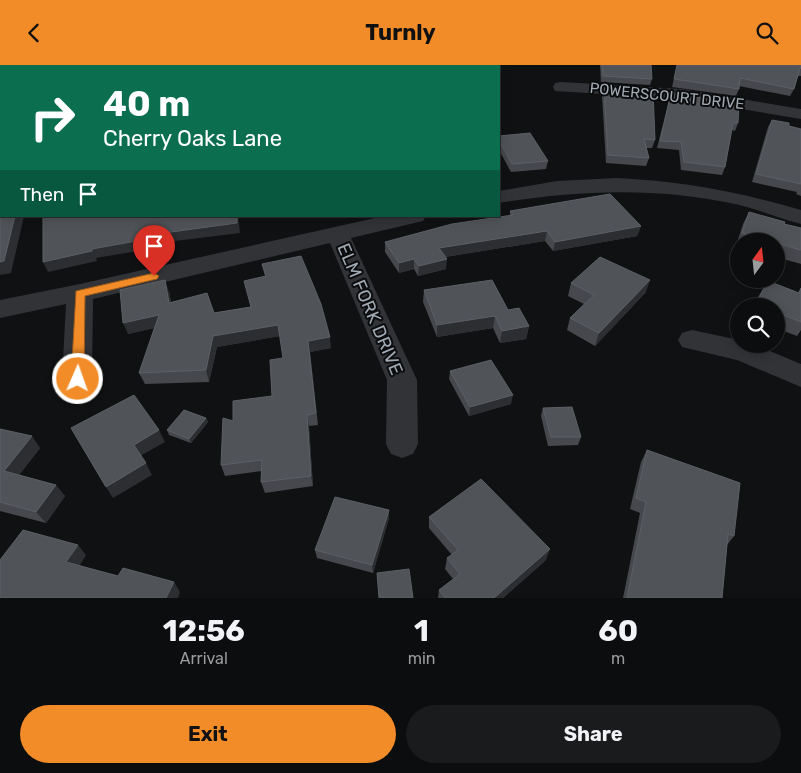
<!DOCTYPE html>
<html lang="en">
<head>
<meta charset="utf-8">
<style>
  body { margin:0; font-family:Rubik,sans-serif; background:#1a1b1c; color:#f1f3f6; height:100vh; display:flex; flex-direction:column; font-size:19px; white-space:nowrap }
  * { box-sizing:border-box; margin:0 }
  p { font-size:16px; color:#9a9c9e }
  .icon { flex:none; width:28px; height:28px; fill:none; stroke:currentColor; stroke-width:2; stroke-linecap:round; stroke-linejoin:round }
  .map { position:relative; height:533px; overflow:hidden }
  .details { display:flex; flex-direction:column; background:#0c0d0e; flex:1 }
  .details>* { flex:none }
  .guide { position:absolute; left:0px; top:0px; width:500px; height:152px; box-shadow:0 2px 12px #0003,0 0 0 1px #2c2d2e; background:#0b6e4f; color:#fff; overflow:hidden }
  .needle { width:32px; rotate:15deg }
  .controls { position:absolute; left:730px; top:168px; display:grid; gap:10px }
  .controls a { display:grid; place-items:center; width:55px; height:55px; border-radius:50%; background:#0c0d0e; box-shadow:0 2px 12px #0003,0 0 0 1px #2c2d2e; font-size:25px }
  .pin { position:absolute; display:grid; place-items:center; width:42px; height:42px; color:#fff; margin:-51px -21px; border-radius:50% 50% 50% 0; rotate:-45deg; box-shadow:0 0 5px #0007 }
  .pin .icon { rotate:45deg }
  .me { position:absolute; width:55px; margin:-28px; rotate:2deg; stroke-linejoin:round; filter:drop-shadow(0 0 4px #0008) }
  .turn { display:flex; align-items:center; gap:18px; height:105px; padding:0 20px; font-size:22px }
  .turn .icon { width:65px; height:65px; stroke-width:2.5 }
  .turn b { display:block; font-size:35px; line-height:42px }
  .then { display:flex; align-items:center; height:48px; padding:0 20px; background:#0003; gap:10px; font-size:19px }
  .eta { display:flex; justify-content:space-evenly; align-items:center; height:85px; text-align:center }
  .eta b { font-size:30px; font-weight:700; line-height:35px }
  .button { display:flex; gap:10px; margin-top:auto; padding:10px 20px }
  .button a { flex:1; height:58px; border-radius:30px; background:#f28c28; color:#111; font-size:20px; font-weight:700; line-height:58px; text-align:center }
  .button a+a { background:#1a1b1c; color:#f1f3f6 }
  header { display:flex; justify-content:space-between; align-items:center; height:65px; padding:0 20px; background:#f28c28; color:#111; font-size:22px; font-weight:700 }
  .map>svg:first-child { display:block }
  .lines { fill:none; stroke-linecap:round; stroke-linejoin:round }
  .minor { fill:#313337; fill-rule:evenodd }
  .wall { fill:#46484d }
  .shaded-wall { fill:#2c2e31 }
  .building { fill:#505358; stroke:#5c6066 }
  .route { fill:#f28c28; stroke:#9d5b1a }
  .labels { text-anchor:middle; stroke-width:4; stroke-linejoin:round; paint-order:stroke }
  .far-street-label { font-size:15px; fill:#a1aab3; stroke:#0b0c0d }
  .street-label { font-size:18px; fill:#a1aab3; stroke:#0b0c0d }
</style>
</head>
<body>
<header><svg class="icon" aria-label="back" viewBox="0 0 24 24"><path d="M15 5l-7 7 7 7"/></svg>Turnly<svg class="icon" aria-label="search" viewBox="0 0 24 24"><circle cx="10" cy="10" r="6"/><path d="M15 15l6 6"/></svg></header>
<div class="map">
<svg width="801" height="533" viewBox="0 0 801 533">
  <rect width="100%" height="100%" fill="#101112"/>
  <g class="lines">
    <g class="minor">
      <polygon points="115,0 131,0 132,1 116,1"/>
      <polygon points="206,0 224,0 225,1 207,1"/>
      <rect x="0" y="11" width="1" height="10"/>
      <polygon points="561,17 681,24 801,44 801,54 681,34 555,26 553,22 555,18"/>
      <rect x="0" y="101" width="1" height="12"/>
      <path d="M 617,113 C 681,116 740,127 801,145 L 801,159 C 779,153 757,144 735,139 C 656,122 578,125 499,138 L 499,126 L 557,116 Z"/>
      <polygon points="384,151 426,151 423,156 351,173 417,315 418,379 413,389 402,393 391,389 386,379 387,315 330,178 93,234 92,314 87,322 77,325 67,322 62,314 66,239 0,253 0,235 80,219"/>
      <polygon points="692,265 739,275 739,279 753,279 801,299 801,322 737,295 682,282 678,275 682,268"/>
    </g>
  </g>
  <g class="wall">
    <polygon points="353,0 371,0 370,1 361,1"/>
    <polygon points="600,0 651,0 652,14 650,20 601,17"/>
    <polygon points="677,0 801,0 801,11 798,11 794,24 790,31 739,21 739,24 736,31 672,22"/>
    <polygon points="604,23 655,75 652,83 646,83 649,93 646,101 606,98 602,31"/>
    <polygon points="671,28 738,58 735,66 732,65 725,102 722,110 681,105 679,85 657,83"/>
    <polygon points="772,55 789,61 801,64 801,131 796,129 797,127 752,117 768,62"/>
    <polygon points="499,71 548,96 546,104 511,107 499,85"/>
    <polygon points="510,146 641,161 637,171 553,186 545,176 445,192 446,204 418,211 414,204 399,208 385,187 385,177 510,151"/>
    <polygon points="749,147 784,159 801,163 801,199 776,192 776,176 739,176 739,181 736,181 743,159"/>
    <polygon points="262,199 331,283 310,287 318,360 309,361 313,421 265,428 261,417 262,406 225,411 221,400 233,356 272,331 283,293 280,271 217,282 209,317 145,319 139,308 154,263 128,269 169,227 171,237 214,248 251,242 265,211"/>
    <polygon points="768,216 798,228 801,223 801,265 797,271 776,263 776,241 753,241"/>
    <polygon points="571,218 646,227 595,281 567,265 570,253 584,239 568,231"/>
    <polygon points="424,225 508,245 529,261 526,274 500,278 493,263 437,272 423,237"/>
    <polygon points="450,306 511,339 469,351 449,314"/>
    <polygon points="543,343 581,372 578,380 548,381 541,351"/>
    <polygon points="206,353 208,357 191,378 169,370 167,365"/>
    <polygon points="0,364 40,383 19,410 65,431 46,458 0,446"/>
    <polygon points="647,385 734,471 727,480 722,533 623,533 640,448 630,444 641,397"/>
    <polygon points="389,445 389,453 373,508 317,493 315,485"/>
    <polygon points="429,452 546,495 503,533 438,533 439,525 453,514 445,504 447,493 452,490 429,463"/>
  </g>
  <g class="shaded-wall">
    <polygon points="265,0 281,0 280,1 263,1"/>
    <rect x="0" y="80" width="1" height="9"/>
    <polygon points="15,151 24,151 11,208 0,210 0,197"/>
    <polygon points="238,151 240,168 167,177 167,181 96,193 97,196 48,207 43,197 92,184"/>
    <polygon points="641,161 637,171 553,186 555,177"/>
    <polygon points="547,166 545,176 438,193 439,183"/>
    <polygon points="414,194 414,204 399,208 399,198"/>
    <polygon points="447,194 446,204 418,211 419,201"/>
    <polygon points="165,215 169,227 173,249 169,238"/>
    <polygon points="650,215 646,227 595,281 599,268"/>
    <polygon points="159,250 163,261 128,269 123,258"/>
    <polygon points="495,251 493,263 437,272 437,260"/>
    <polygon points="278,260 280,271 217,282 209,317 206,305 213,271"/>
    <polygon points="529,261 526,274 500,278 502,266"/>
    <polygon points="330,272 331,283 310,287 318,360 308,276"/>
    <polygon points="513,330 511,339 469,351 470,342"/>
    <polygon points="307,350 309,361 313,421 311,411"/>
    <polygon points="206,353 208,357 191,378 189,374"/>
    <polygon points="159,365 165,377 140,391 134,380"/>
    <polygon points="32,371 40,383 13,418 4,406"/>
    <polygon points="146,398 152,410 113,433 106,422"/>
    <polygon points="56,420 65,431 46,458 36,447"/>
    <polygon points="389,445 389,453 373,508 372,500"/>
    <polygon points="78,480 86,490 76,507 66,497"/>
    <polygon points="550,484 546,495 503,533 494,533"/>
    <polygon points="174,517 180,527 178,533 166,533"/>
  </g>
  <g class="building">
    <polygon points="231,0 265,0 263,1 240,1"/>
    <polygon points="602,0 651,0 652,14 603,11"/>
    <polygon points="677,0 801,0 801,3 800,3 794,24 740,13 739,24 674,14"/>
    <polygon points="604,23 653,26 655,75 644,74 649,93 608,90"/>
    <polygon points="671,28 739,38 738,58 733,58 725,102 684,97 681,77 660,76"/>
    <polygon points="772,55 789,58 789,61 801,64 801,119 756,109"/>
    <rect x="0" y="58" width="1" height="22"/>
    <polygon points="530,68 548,96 512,99 499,75 499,71"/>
    <polygon points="0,116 1,116 1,151 15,151 4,196 0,197"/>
    <polygon points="610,129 641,161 555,177 547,166 439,183 447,194 419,201 414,194 399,198 385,177 452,159 513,150 510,146"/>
    <polygon points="749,147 785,157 784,159 801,163 801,185 776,178 776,176 769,176 742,168"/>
    <polygon points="43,151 237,151 237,158 164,168 164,171 92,184 92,186 43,197"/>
    <polygon points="301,191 321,239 330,272 308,276 316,348 307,350 311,411 261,417 262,395 221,400 223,353 233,356 233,336 272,331 270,295 283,293 278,260 213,271 206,305 139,308 159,250 123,258 120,225 165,215 169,238 207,228 214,248 251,242 244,216 266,211 262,199"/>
    <polygon points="600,192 650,215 599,268 570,253 594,230 571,218"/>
    <polygon points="492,215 508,245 519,243 529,261 502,266 495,251 437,260 424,225"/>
    <polygon points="768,216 799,228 801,223 801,257 776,247 776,241 761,241 755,239"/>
    <polygon points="491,295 513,330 470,342 450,306"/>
    <polygon points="134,330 159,365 134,380 146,398 106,422 71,363"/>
    <polygon points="572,342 581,372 551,372 543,343"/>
    <polygon points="184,345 206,353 189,374 167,365"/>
    <polygon points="0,364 32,371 4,406 56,420 36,447 0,437"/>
    <polygon points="647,385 740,418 734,471 728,469 722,533 627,533 646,437 636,433"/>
    <polygon points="481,414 550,484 494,533 445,533 439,525 460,509 447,493 458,485 429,452"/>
    <polygon points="335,432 389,445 372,500 315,485"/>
    <polygon points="23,465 78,480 66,497 118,511 123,503 174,517 166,533 0,533 0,495"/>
    <polygon points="409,504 413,533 379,533 377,508"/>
  </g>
  <polygon class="route" points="154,208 159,211 157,214 85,231 84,314 82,317 73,317 71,314 76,226"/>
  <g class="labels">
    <g class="far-street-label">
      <text transform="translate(667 31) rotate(6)" y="5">POWERSCOURT DRIVE</text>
    </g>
    <g class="street-label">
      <text transform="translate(370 244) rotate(67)" y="6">ELM FORK DRIVE</text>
    </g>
  </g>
</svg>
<div class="controls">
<a><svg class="needle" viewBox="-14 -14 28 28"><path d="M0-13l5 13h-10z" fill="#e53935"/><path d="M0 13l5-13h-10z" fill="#9a9c9e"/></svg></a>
<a><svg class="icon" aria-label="search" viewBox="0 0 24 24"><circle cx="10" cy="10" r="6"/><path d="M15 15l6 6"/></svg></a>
</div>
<div class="pin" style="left:154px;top:211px;background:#d93025"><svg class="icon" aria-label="arrive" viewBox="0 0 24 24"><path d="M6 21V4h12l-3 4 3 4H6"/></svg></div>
<svg class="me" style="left:78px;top:314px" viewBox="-20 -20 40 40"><circle r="17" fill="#f28c28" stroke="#fff" stroke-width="3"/><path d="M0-11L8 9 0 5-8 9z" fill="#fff"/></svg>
<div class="guide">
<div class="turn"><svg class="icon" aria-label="right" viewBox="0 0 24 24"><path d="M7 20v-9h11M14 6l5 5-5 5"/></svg><div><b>40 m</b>Cherry Oaks Lane</div></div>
<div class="then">Then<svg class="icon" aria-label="arrive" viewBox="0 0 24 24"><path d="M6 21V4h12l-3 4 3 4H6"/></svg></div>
</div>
</div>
<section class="details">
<div class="eta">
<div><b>12:56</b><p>Arrival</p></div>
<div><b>1</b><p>min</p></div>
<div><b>60</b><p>m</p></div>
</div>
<div class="button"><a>Exit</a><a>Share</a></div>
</section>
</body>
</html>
